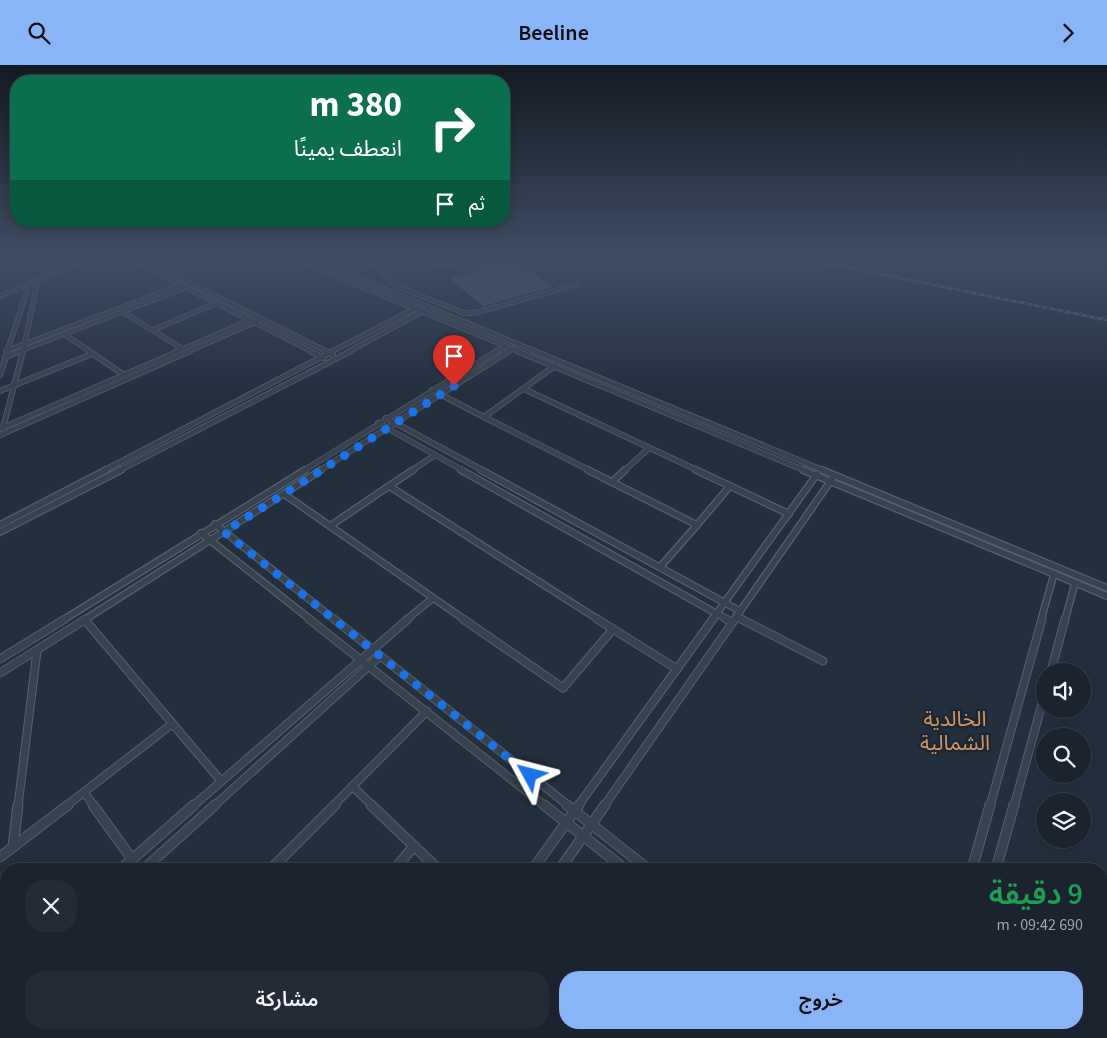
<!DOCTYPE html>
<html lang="ar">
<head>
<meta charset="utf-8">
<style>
  body { margin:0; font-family:"Source Sans 3","Noto Sans Arabic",sans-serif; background:#242b36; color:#f1f3f6; direction:rtl; height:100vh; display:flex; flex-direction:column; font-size:19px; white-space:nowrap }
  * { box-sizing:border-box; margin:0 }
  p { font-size:16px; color:#a0a4aa }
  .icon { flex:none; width:28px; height:28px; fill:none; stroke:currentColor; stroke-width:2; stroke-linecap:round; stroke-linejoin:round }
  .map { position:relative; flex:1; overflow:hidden; direction:ltr }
  .sheet { position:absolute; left:0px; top:798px; width:1108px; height:176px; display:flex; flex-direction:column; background:#1b232e; border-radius:20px 20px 0 0; box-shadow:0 2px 12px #0003,0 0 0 1px #39404a; direction:rtl }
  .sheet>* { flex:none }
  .guide { position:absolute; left:10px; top:10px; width:500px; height:152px; border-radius:20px; box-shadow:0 2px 12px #0003,0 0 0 1px #39404a; direction:rtl; background:#0b6e4f; color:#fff; overflow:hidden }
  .buttons { position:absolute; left:1036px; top:598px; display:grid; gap:10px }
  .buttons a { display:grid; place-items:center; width:55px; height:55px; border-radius:50%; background:#1b232e; box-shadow:0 2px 12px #0003,0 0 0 1px #39404a; font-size:25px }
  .pin { position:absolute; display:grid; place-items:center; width:42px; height:42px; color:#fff; margin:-51px -21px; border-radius:50% 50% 50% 0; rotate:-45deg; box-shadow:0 0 5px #0007 }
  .pin .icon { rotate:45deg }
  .me { position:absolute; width:55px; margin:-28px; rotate:308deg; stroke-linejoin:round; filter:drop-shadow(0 0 4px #0008) }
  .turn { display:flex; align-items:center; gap:18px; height:105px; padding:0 25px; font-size:22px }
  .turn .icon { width:65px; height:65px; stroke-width:2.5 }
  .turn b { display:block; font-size:35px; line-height:42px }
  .then { display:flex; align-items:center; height:48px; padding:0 25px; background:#0003; gap:10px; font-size:19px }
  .round { display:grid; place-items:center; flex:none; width:52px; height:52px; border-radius:20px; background:#242b36 }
  .summary { display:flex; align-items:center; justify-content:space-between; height:85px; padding:0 25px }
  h1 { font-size:30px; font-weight:600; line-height:38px; color:#1e9e55 }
  .primary-button { display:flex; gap:10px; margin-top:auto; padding:10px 25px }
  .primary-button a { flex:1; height:58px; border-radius:20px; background:#8ab4f8; color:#111; font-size:20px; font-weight:600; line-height:58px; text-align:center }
  .primary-button a+a { background:#242b36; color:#f1f3f6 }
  header { display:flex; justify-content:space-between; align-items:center; height:65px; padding:0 25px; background:#8ab4f8; color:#111; font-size:22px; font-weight:600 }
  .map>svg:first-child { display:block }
  .building { fill:#455162; stroke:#1f2835 }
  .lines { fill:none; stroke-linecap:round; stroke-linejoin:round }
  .minor-far4-casing { stroke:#565f6c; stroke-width:5.5 }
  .minor-far3-casing { stroke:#565f6c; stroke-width:6 }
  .minor-far2-casing { stroke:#565f6c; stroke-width:8 }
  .minor-far1-casing { stroke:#565f6c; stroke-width:9 }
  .minor-casing { stroke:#565f6c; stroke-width:11 }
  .primary-casing { stroke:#414a57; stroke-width:2 }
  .minor-far4 { stroke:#38414e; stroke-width:4 }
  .minor-far3 { stroke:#38414e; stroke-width:4.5 }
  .minor-far2 { stroke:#38414e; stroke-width:5.5 }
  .minor-far1 { stroke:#38414e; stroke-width:7 }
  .minor { stroke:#38414e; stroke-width:9 }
  .primary { fill:#56606e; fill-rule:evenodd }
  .rail-casing { stroke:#5a6575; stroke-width:2.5 }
  .rail { stroke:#1d2633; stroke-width:1; stroke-dasharray:4; stroke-linecap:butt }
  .route { stroke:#1a73e8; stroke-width:9; stroke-dasharray:0 16.2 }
  .labels { text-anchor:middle; stroke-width:5; stroke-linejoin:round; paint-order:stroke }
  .near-neighbourhood-label { font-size:21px; fill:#d59563; stroke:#1d2633 }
</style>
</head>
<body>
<header><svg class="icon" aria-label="forward" viewBox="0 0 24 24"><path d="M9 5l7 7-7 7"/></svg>Beeline<svg class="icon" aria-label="search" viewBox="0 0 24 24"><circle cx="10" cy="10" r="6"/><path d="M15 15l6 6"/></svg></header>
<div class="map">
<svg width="1107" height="973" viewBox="0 0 1107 973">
  <rect width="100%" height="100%" fill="#242f3e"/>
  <polygon class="building" points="425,192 509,192 510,197 516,195 554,222 483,242 448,213 481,204 478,194 439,204"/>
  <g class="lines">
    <g class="minor-far4-casing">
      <g id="minor-far4">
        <polyline points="126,192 313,287"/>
        <polyline points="138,192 328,287"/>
        <polyline points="290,192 520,287"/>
        <polyline points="307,192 537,287"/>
        <polyline points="367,192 396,221 464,248 475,248 578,219"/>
        <polyline points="0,231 90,192"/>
        <polyline points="123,247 183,284"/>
        <polyline points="153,265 217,238"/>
        <polyline points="64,269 91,287"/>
        <polyline points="6,286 181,220"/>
        <polyline points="7,287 27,226 24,221"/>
        <polyline points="17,287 187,222"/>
        <polyline points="23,287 38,214"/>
        <polyline points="176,287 257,252"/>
        <polyline points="187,287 262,254"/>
        <polyline points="331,287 416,243"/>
        <polyline points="348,287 423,246"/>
        <polyline points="495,287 505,281"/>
        <polyline points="507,287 514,283"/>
      </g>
    </g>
    <g class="minor-far3-casing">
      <g id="minor-far3">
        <polyline points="89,286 124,310"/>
        <polyline points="310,286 324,293"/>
        <polyline points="325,286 333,290"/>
        <polyline points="517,286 806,406"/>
        <polyline points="534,286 825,406"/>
        <polyline points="5,292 20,286"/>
        <polyline points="0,310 8,286"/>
        <polyline points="524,324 699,406"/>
        <polyline points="432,325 484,352 556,300"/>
        <polyline points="0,326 92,289"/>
        <polyline points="484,352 591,406"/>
        <polyline points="386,353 484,406"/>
        <polyline points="378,358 464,406"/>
        <polyline points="3,363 23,286"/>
        <polyline points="0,364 179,286"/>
        <polyline points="0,370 190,286"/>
        <polyline points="103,406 333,286"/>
        <polyline points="118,406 351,286"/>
        <polyline points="303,406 497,286"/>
        <polyline points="319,406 509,286"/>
        <polyline points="411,406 435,390"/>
        <polyline points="624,406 649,383"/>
      </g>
    </g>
    <g class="minor-far2-casing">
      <g id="minor-far2">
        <polyline points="413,405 389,421 599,555"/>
        <polyline points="461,405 728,555"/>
        <polyline points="481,405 740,546"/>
        <polyline points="588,405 697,460 661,501"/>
        <polyline points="696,405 730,421"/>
        <polyline points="803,405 1107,531"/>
        <polyline points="822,405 1107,523"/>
        <polyline points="612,417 625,405"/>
        <polyline points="284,429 465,555"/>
        <polyline points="215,459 335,555"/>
        <polyline points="0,460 106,405"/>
        <polyline points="697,460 730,421 789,449"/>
        <polyline points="330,461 389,421"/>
        <polyline points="0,467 121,405"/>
        <polyline points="201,468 311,555"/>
        <polyline points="736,551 743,555"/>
        <polyline points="63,555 305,405"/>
        <polyline points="84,555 321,405"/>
        <polyline points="406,555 433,533"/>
        <polyline points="712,555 817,409"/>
        <polyline points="734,555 832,414"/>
        <polyline points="1041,555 1054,509"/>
        <polyline points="1065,555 1075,518"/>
      </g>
    </g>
    <g class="minor-far1-casing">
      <g id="minor-far1">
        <polyline points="309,554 545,741"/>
        <polyline points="334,554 569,741"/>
        <polyline points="463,554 563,623 613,564 597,554"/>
        <polyline points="726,554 732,557"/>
        <polyline points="741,554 823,596"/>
        <polyline points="85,555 221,716"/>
        <polyline points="613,564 677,604"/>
        <polyline points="0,594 65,554"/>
        <polyline points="1051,606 1065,554"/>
        <polyline points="0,608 86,554"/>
        <polyline points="352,721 373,741"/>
        <polyline points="84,727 94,741"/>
        <polyline points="18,741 37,586"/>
        <polyline points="66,741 172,659"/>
        <polyline points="193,741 408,554"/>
        <polyline points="214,741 380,591"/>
        <polyline points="333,741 427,646"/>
        <polyline points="578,741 713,554"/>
        <polyline points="604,741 735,554"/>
        <polyline points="990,741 1042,554"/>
        <polyline points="1014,741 1045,628"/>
      </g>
    </g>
    <g class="minor-casing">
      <g id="minor">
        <polyline points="93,740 132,794"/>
        <polyline points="371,740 438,804"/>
        <polyline points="544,740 625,804"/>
        <polyline points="567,740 648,804"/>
        <polyline points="13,782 18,740"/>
        <polyline points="0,792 68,740"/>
        <polyline points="121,804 194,740"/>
        <polyline points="144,804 215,740"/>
        <polyline points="271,804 335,740"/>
        <polyline points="395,804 414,781"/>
        <polyline points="533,804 579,740"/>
        <polyline points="560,804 605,740"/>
        <polyline points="972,804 990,740"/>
        <polyline points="996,804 1014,740"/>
        <polyline points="0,910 6,905"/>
        <polyline points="826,968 833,973"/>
        <polyline points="856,968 863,973"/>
        <polyline points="1079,968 1088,973"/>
        <polyline points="1,973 6,927"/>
        <polyline points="102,973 108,968"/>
        <polyline points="247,973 252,968"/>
        <polyline points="411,973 415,968"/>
        <polyline points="443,973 446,968"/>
        <polyline points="758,973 759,968"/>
        <polyline points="925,973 926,968"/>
        <polyline points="949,973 951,968"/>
      </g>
    </g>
    <g class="primary-casing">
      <polygon id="primary" points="1095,192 1107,193 1107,195 1095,193"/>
    </g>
    <use href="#minor-far4" class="minor-far4"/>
    <use href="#minor-far3" class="minor-far3"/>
    <use href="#minor-far2" class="minor-far2"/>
    <use href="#minor-far1" class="minor-far1"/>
    <use href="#minor" class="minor"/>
    <use href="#primary" class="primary"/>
    <g class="rail-casing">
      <polyline id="rail" points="796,192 1107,255"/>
    </g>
    <use href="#rail" class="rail"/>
  </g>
  <linearGradient id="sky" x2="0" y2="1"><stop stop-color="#141a22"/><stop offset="0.59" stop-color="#3f4d63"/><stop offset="1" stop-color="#3f4d63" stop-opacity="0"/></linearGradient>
  <rect width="1107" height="328" fill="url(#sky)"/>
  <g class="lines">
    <polyline class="route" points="454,321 224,467 530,710"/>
  </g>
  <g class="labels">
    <g class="near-neighbourhood-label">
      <text x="955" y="661">الخالدية<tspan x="955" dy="24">الشمالية</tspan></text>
    </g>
  </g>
</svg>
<div class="buttons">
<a><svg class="icon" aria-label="sound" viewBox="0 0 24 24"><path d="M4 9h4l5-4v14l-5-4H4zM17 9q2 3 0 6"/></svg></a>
<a><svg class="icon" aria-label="search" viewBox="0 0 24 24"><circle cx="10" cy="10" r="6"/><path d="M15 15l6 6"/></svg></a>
<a><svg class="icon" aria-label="layers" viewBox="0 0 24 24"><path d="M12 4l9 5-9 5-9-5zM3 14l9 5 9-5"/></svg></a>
</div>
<div class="pin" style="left:454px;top:321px;background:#d93025"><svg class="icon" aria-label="arrive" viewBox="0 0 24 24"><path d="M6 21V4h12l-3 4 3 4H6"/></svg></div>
<svg class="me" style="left:530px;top:710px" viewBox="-20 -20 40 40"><path d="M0-17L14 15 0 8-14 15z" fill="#1a73e8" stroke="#fff" stroke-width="4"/></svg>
<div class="guide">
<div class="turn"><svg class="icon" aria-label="right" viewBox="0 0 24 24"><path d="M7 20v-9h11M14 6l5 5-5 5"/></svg><div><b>380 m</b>انعطف يمينًا</div></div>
<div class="then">ثم<svg class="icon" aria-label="arrive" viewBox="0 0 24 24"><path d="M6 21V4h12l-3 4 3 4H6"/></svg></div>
</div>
<section class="sheet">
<div class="summary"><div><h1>9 دقيقة</h1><p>690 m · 09:42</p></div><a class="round"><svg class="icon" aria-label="close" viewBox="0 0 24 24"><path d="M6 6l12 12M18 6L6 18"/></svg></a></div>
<div class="primary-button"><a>خروج</a><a>مشاركة</a></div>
</section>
</div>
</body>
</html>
